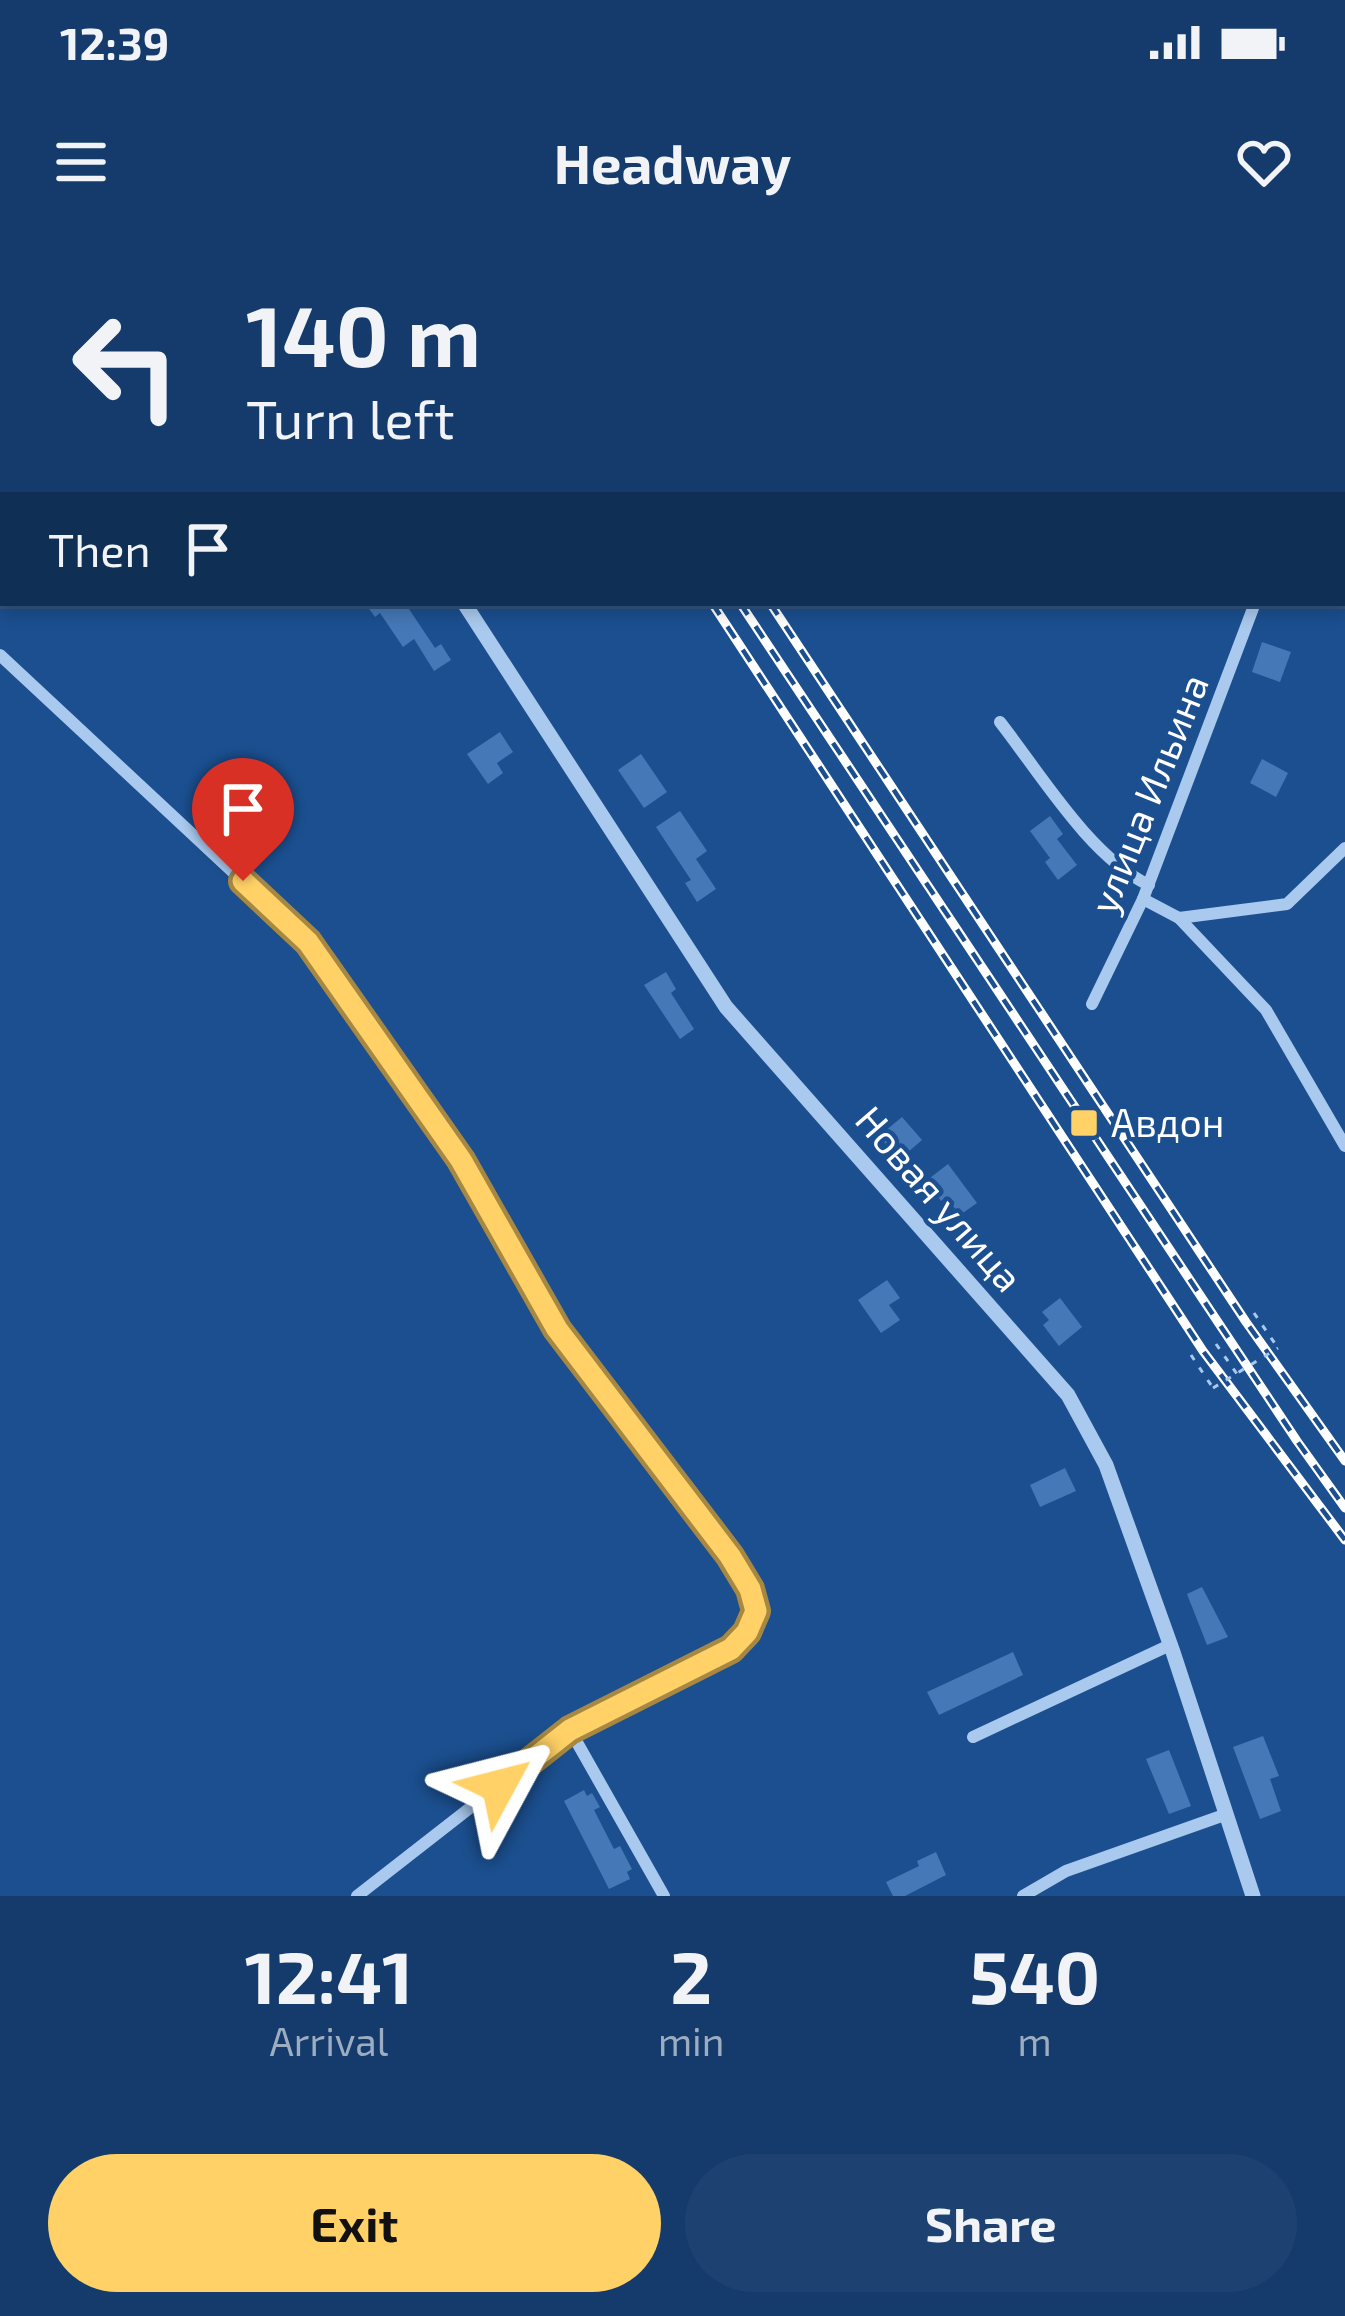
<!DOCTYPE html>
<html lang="en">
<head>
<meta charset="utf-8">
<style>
  body { margin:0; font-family:"Exo 2",sans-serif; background:#1d4271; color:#f1f3f6; height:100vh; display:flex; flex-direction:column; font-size:45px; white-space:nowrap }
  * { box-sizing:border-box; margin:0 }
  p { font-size:39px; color:#9dadc1 }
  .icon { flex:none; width:66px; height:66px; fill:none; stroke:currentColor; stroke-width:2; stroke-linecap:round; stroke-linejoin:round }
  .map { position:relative; height:1656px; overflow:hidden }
  .details { display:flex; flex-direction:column; background:#143b6b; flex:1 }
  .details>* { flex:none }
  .guide { position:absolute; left:0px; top:0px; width:1347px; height:366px; box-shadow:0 6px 18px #0003,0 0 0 3px #33557e; background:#143b6b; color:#f1f3f6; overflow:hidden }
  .pin { position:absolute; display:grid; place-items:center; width:102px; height:102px; color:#fff; margin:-123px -51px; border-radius:50% 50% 50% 0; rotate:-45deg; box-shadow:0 0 12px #0007 }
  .pin .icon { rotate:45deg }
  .me { position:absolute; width:132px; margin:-66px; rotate:52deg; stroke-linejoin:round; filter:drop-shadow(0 0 9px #0008) }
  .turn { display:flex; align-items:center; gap:42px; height:252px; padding:0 48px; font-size:54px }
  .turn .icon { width:156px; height:156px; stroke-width:2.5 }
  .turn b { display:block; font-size:84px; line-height:102px }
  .then { display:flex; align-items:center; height:114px; padding:0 48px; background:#0003; gap:24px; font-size:45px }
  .eta { display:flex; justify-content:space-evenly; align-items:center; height:204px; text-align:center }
  .eta b { font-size:72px; font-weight:700; line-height:84px }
  .cta { display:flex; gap:24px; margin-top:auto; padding:24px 48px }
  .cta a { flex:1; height:138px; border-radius:72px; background:#ffd166; color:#111; font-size:48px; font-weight:700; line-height:138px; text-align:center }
  .cta a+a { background:#1d4271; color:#f1f3f6 }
  .status { display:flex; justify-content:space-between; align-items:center; height:84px; padding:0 60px; background:#143b6b; direction:ltr }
  .status svg { height:33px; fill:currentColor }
  header { display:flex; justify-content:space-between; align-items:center; height:156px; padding:0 48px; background:#143b6b; font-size:54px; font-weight:700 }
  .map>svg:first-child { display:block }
  .building { fill:#4478b7 }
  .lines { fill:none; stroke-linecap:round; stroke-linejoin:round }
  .path { stroke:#a9c9ee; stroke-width:3; stroke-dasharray:6 9; stroke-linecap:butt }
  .minor { stroke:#a9c9ee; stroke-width:12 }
  .tertiary { stroke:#a9c9ee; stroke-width:15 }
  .rail-casing { stroke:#fff; stroke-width:9 }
  .rail { stroke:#1b4f8f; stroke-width:4.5; stroke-dasharray:14; stroke-linecap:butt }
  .path-bridge { stroke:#a9c9ee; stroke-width:3; stroke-dasharray:6 9; stroke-linecap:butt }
  .route-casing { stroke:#a68842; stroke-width:30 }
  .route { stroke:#ffd166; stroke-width:21 }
  .poi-dot { fill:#ffd166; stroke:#1b4f8f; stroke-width:4.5 }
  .labels { text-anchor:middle; stroke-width:9; stroke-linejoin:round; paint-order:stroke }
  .street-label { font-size:39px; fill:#fff; stroke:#1b4f8f }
  .poi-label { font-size:39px; fill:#fff; stroke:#1b4f8f; text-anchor:start }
</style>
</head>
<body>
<div class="status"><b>12:39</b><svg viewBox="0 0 49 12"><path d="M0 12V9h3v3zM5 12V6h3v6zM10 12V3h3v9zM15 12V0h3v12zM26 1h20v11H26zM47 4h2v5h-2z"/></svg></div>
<header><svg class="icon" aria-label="menu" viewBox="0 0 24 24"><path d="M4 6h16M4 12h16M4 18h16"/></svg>Headway<svg class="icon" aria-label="heart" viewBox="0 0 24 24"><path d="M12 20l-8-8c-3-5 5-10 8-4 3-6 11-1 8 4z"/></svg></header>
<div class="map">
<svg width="1345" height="1656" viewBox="0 0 1345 1656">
  <rect width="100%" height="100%" fill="#1b4f8f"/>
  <g class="building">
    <polygon points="365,363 405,363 435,408 441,404 451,420 434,431 414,399 403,407 380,373 375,377"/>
    <polygon points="1262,402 1291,412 1280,442 1252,432"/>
    <polygon points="500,492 513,512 497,523 503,533 488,544 467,514"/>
    <polygon points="641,514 667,552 644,568 618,530"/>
    <polygon points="1262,519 1288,533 1276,557 1250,543"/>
    <polygon points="680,571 707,611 696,619 716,649 697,662 685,643 691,640 656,587"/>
    <polygon points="1050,576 1063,594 1057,599 1077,625 1058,640 1045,622 1050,618 1030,591"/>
    <polygon points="666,732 676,749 671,753 694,789 680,799 644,745"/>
    <polygon points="902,877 922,900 899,920 879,896"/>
    <polygon points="948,924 977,963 960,975 946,957 941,961 926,941"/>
    <polygon points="887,1040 900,1058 889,1065 900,1080 881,1093 858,1060"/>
    <polygon points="1060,1058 1082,1087 1059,1106 1043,1085 1049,1080 1042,1072"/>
    <polygon points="1065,1228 1076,1251 1040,1267 1030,1245"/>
    <polygon points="1202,1347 1228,1397 1207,1405 1187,1354"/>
    <polygon points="1013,1412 1023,1435 939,1475 927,1452"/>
    <polygon points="1263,1496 1279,1536 1270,1539 1281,1571 1260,1579 1233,1507"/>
    <polygon points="1169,1510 1191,1566 1169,1574 1146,1519"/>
    <polygon points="584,1550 587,1556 592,1553 600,1567 594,1570 614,1609 620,1606 632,1629 627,1632 630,1639 609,1649 564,1561"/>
    <polygon points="936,1612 946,1635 905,1656 893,1656 886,1642 919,1626 917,1621"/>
  </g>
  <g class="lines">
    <g class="path">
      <polyline points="0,229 3,227"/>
      <polyline points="1254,1073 1278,1108"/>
      <polyline points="1216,1104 1237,1134"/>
      <polyline points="1191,1115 1213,1148"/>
    </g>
    <g class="minor">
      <polyline points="898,0 901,3"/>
      <polyline points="1344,153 1345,151"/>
      <polyline points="0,415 308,702 461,920 557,1089 731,1316 750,1349 756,1371 747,1392 731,1409 570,1490"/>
      <path d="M 1000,482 C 1040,533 1090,617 1149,645"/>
      <polyline points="1143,659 1179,678 1287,664 1345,608"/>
      <polyline points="1179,678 1266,770 1345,906"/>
      <polyline points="1092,764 1143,659 1255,363"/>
      <polyline points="973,1497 1170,1405"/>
      <polyline points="357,1656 570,1490 664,1656"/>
      <polyline points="1023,1656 1066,1631 1227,1574"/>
    </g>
    <g class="tertiary">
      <polyline points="212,0 214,3"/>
      <polyline points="464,363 726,767 1068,1155 1106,1225 1173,1412 1253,1656"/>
    </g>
    <g class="rail-casing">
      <g id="rail">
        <polyline points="474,0 476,3"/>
        <polyline points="499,0 501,3"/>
        <polyline points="530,0 532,3"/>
        <polyline points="712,363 1203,1111 1345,1300"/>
        <polyline points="740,363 1297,1201 1345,1268"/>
        <polyline points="770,363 1246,1082 1345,1221"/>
      </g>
    </g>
    <use href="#rail" class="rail"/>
    <polyline class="path-bridge" points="1213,1148 1278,1108"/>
  </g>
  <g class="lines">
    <g class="route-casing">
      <polyline id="route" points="243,641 308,702 461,920 557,1089 730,1316 750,1349 756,1371 747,1392 731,1409 570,1490 499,1546"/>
    </g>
    <use href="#route" class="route"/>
  </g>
  <rect class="poi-dot" x="1069" y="868" width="30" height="30" rx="6"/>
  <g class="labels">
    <g class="street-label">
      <text transform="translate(1149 554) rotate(-68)" y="14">улица Ильина</text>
      <text transform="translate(939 959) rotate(49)" y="14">Новая улица</text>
    </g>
    <g class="poi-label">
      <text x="1111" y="897">Авдон</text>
    </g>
  </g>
</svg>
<div class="pin" style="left:243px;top:641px;background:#d93025"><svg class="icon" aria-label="arrive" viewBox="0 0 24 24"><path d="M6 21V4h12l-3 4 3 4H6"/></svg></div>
<svg class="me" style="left:499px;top:1546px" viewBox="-20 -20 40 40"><path d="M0-17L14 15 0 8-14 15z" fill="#ffd166" stroke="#fff" stroke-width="4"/></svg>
<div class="guide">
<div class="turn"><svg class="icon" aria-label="left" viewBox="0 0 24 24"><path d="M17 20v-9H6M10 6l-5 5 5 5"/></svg><div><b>140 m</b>Turn left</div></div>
<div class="then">Then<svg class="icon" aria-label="arrive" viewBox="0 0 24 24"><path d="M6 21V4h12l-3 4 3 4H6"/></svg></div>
</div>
</div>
<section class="details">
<div class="eta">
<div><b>12:41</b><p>Arrival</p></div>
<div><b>2</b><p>min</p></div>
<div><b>540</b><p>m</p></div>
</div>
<div class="cta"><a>Exit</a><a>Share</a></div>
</section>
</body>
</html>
